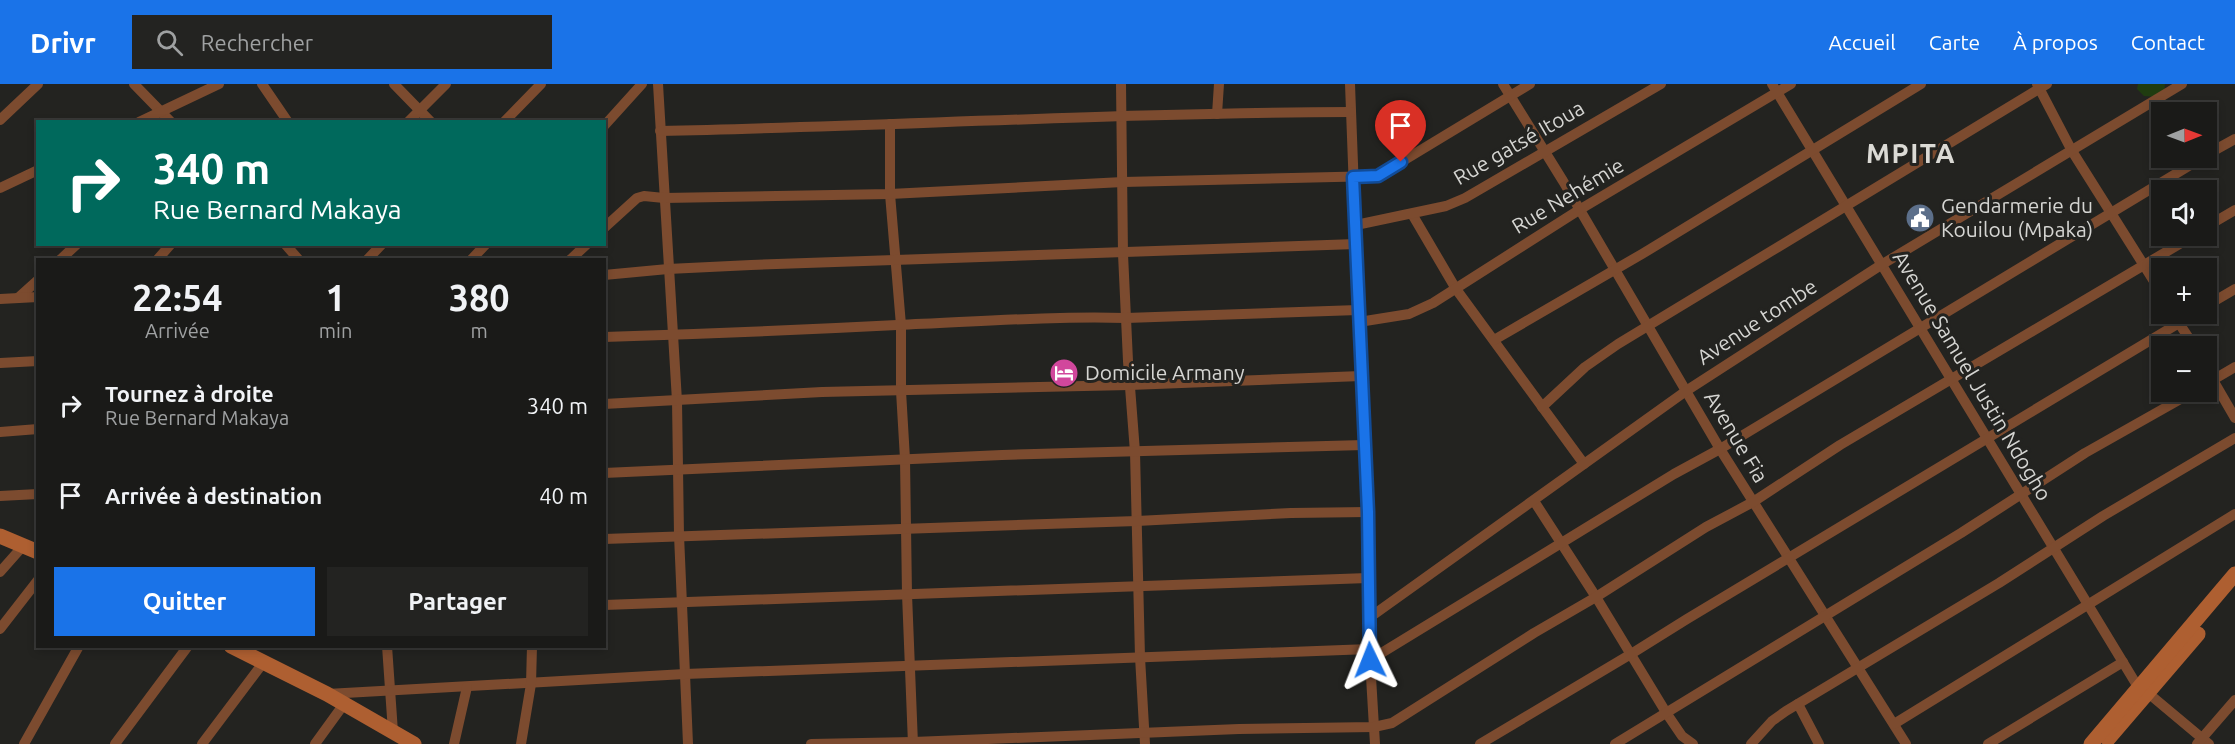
<!DOCTYPE html>
<html lang="fr">
<head>
<meta charset="utf-8">
<style>
  body { margin:0; font-family:Ubuntu,sans-serif; background:#232321; color:#f1f3f6; height:100vh; display:flex; flex-direction:column; font-size:22px; white-space:nowrap }
  * { box-sizing:border-box; margin:0 }
  p { font-size:20px; color:#9fa1a2 }
  .icon { flex:none; width:33px; height:33px; fill:none; stroke:currentColor; stroke-width:2; stroke-linecap:round; stroke-linejoin:round }
  .map { position:relative; flex:1; overflow:hidden }
  .drawer { position:absolute; left:36px; top:174px; width:570px; height:390px; display:flex; flex-direction:column; background:#1a1a18; border-radius:0px; box-shadow:0 3px 9px #0003,0 0 0 2px #383837 }
  .drawer>* { flex:none }
  .guide { position:absolute; left:36px; top:36px; width:570px; height:126px; border-radius:0px; box-shadow:0 3px 9px #0003,0 0 0 2px #383837; background:#00695c; color:#fff; overflow:hidden }
  .needle { width:39px; rotate:89deg }
  .controls { position:absolute; left:2151px; top:18px; display:grid; gap:12px }
  .controls a { display:grid; place-items:center; width:66px; height:66px; border-radius:0px; background:#1a1a18; box-shadow:0 3px 9px #0003,0 0 0 2px #383837; font-size:30px }
  .pin { position:absolute; display:grid; place-items:center; width:51px; height:51px; color:#fff; margin:-62px -26px; border-radius:50% 50% 50% 0; rotate:-45deg; box-shadow:0 0 6px #0007 }
  .pin .icon { rotate:45deg }
  .me { position:absolute; width:66px; margin:-33px; rotate:358deg; stroke-linejoin:round; filter:drop-shadow(0 0 4px #0008) }
  .turn { display:flex; align-items:center; gap:21px; height:126px; padding:0 18px; font-size:27px }
  .turn .icon { width:78px; height:78px; stroke-width:2.5 }
  .turn b { display:block; font-size:42px; line-height:51px }
  .eta { display:flex; justify-content:space-evenly; align-items:center; height:102px; text-align:center }
  .eta b { font-size:36px; font-weight:700; line-height:42px }
  .action { display:flex; gap:12px; margin-top:auto; padding:12px 18px }
  .action a { flex:1; height:69px; border-radius:0px; background:#1a73e8; color:#fff; font-size:24px; font-weight:700; line-height:69px; text-align:center }
  .action a+a { background:#232321; color:#f1f3f6 }
  ul { padding:0; list-style:none }
  li { display:flex; align-items:center; gap:18px; height:90px; padding:0 18px }
  li div { flex:1 }
  li b { display:block; font-size:22px }
  li em { font-style:normal }
  header { display:flex; align-items:center; gap:36px; box-sizing:border-box; height:84px; padding:0 30px; background:#1a73e8; color:#fff }
  header strong { font-size:28px }
  nav { display:flex; gap:33px; margin-inline-start:auto; font-size:21px }
  .search { width:420px; height:54px; background:#232321; display:flex; align-items:center; gap:15px; box-sizing:border-box; padding:0 21px; border-radius:0px; color:#9fa1a2; font-size:22px }
  .map>svg:first-child { display:block }
  .green { fill:#203c10 }
  .lines { fill:none; stroke-linecap:round; stroke-linejoin:round }
  .street { stroke:#7c4b2f; stroke-width:10 }
  .secondary { stroke:#ae5f31; stroke-width:15 }
  .route-casing { stroke:#114b97; stroke-width:15 }
  .route { stroke:#1a73e8; stroke-width:10 }
  .labels { text-anchor:middle; stroke-width:6; stroke-linejoin:round; paint-order:stroke }
  .street-label { font-size:21px; fill:#d5d5d2; stroke:#232320 }
  .poi-label { font-size:21px; fill:#d5d5d2; stroke:#232320; text-anchor:start }
  .district-label { font-size:27px; font-weight:bold; letter-spacing:1.5px; fill:#dbdad5; stroke:#232320 }
</style>
</head>
<body>
<header>
<strong>Drivr</strong>
<div class="search"><svg class="icon" aria-label="search" viewBox="0 0 24 24"><circle cx="10" cy="10" r="6"/><path d="M15 15l6 6"/></svg>Rechercher</div>
<nav><a>Accueil</a><a>Carte</a><a>À propos</a><a>Contact</a></nav>
</header>
<div class="map">
<svg width="2235" height="660" viewBox="0 0 2235 660">
  <rect width="100%" height="100%" fill="#232320"/>
  <polygon class="green" points="2138,0 2165,0 2164,10 2157,13 2144,12 2137,5"/>
  <g class="lines">
    <g class="street">
      <polyline points="134,0 171,38"/>
      <polyline points="262,0 288,38"/>
      <polyline points="394,0 431,38"/>
      <polyline points="658,0 677,317 679,451 688,660"/>
      <polyline points="1121,0 1123,170 1128,277 1135,368 1140,573 1145,660"/>
      <polyline points="1350,0 1361,292 1364,336 1370,576 1375,660"/>
      <polyline points="1503,0 1563,97 1720,365 1906,660"/>
      <polyline points="1772,0 2138,603"/>
      <polyline points="2037,0 2072,67 2162,210"/>
      <polyline points="1217,30 1219,0"/>
      <polyline points="0,36 38,0"/>
      <polyline points="139,38 219,0"/>
      <polyline points="408,38 446,0"/>
      <polyline points="504,38 541,0"/>
      <polyline points="890,40 890,110 901,241 901,307 905,375 907,510 913,660"/>
      <polyline points="604,42 642,0"/>
      <path d="M 660,47 C 890,42 1120,29 1351,28"/>
      <polyline points="2206,71 2235,55"/>
      <polyline points="0,104 38,86"/>
      <polyline points="1412,130 1456,205 1584,380"/>
      <polyline points="1356,141 1446,122 1465,114 1661,0"/>
      <polyline points="2206,143 2235,126"/>
      <polyline points="604,144 637,114 644,112 664,114 890,110 1123,98 1378,92 1530,0"/>
      <polyline points="285,160 299,176"/>
      <polyline points="60,176 77,160"/>
      <polyline points="157,176 171,160"/>
      <polyline points="367,176 382,160"/>
      <polyline points="471,176 486,160"/>
      <polyline points="570,176 587,160"/>
      <polyline points="604,191 668,185 751,181 1356,160"/>
      <polyline points="18,214 38,196"/>
      <polyline points="0,215 38,213"/>
      <polyline points="2206,222 2235,205"/>
      <polyline points="2173,230 2194,262"/>
      <polyline points="1359,238 1409,230 1433,219 1579,126 1791,0"/>
      <path d="M 604,253 C 702,250 800,246 897,241 C 973,238 1049,232 1126,234 L 1358,226"/>
      <polyline points="1494,256 1642,170 1921,0"/>
      <polyline points="0,279 38,277"/>
      <polyline points="2206,284 2235,334"/>
      <polyline points="2206,300 2235,283"/>
      <polyline points="604,320 822,308 1130,301 1361,292"/>
      <polyline points="1542,323 1585,283 1618,260 2047,0"/>
      <polyline points="0,348 38,345"/>
      <polyline points="604,389 1002,371 1364,361"/>
      <polyline points="0,412 38,410"/>
      <polyline points="1534,417 1596,513 1667,630 1682,652 1693,660"/>
      <polyline points="604,455 1137,437 1291,429 1368,428"/>
      <polyline points="0,488 23,462"/>
      <polyline points="604,521 1368,494"/>
      <polyline points="1369,534 1686,307 1881,181 2182,0"/>
      <polyline points="0,545 38,496"/>
      <polyline points="387,562 393,648"/>
      <polyline points="1370,576 1674,390 1720,365 2202,74"/>
      <polyline points="2148,609 2209,660"/>
      <polyline points="327,610 685,590 1370,565"/>
      <polyline points="1798,620 1819,660"/>
      <polyline points="1894,640 2235,430"/>
      <polyline points="24,660 79,562"/>
      <polyline points="115,660 188,562"/>
      <polyline points="202,660 263,579"/>
      <polyline points="315,660 344,620"/>
      <polyline points="454,660 467,603"/>
      <polyline points="521,660 531,600 532,562"/>
      <polyline points="811,660 913,658 1239,645 1374,643 1392,639 1534,549 1596,513 1706,443 1753,418 1840,361 2193,152"/>
      <polyline points="1480,660 1631,570 1687,535 2194,230"/>
      <polyline points="1615,660 1961,449 2085,369 2193,308"/>
      <polyline points="1751,660 1772,637 1786,627 1999,499 2103,432 2235,354"/>
      <polyline points="1988,660 2123,578"/>
      <polyline points="2197,660 2235,616"/>
    </g>
    <g class="secondary">
      <polyline points="0,452 38,468"/>
      <polyline points="231,562 327,610 414,660"/>
      <polyline points="2108,655 2198,550"/>
      <polyline points="2091,660 2235,490"/>
    </g>
  </g>
  <g class="lines">
    <g class="route-casing">
      <polyline id="route" points="1370,576 1368,428 1353,93 1378,92 1401,78"/>
    </g>
    <use href="#route" class="route"/>
  </g>
  <defs>
    <g id="civic-disc" transform="scale(1.5)"><circle r="9.5" fill="#5c6f8a" stroke="#232320"/><path d="M-.6-6.5H3V-4.5H.6V-3L4-1V1h2V6H-6V1h2V-1L-.6-3ZM-1.2 2.5V6h2.4V2.5Z" fill="#fff"/></g>
    <g id="hotel-disc" transform="scale(1.5)"><circle r="9.5" fill="#d1479c" stroke="#232320"/><path d="M-6-4.5h1.5V1H6V5H4.5V3h-9V5H-6ZM-4 0a1.8 1.8 0 1 1 3.6 0ZM.5 0V-2.5h3Q6-2.5 6 0Z" fill="#fff"/></g>
  </defs>
  <g fill-rule="evenodd">
    <use href="#civic-disc" x="1920" y="134"/>
    <use href="#hotel-disc" x="1064" y="289"/>
  </g>
  <g class="labels">
    <g class="street-label">
      <text transform="translate(1519 59) rotate(-30)" y="7">Rue gatsé Itoua</text>
      <text transform="translate(1568 112) rotate(-31)" y="7">Rue Nehémie</text>
      <text transform="translate(1757 238) rotate(-33)" y="7">Avenue tombe</text>
      <text transform="translate(1972 292) rotate(59)" y="7">Avenue Samuel Justin Ndogho</text>
      <text transform="translate(1736 353) rotate(59)" y="7">Avenue Fia</text>
    </g>
    <g class="poi-label">
      <text x="1941" y="129">Gendarmerie du<tspan x="1941" dy="24">Kouilou (Mpaka)</tspan></text>
      <text x="1085" y="296">Domicile Armany</text>
    </g>
    <g class="district-label">
      <text x="1911" y="79">MPITA</text>
    </g>
  </g>
</svg>
<div class="controls">
<a><svg class="needle" viewBox="-14 -14 28 28"><path d="M0-13l5 13h-10z" fill="#e53935"/><path d="M0 13l5-13h-10z" fill="#9fa1a2"/></svg></a>
<a><svg class="icon" aria-label="sound" viewBox="0 0 24 24"><path d="M4 9h4l5-4v14l-5-4H4zM17 9q2 3 0 6"/></svg></a>
<a>+</a>
<a>−</a>
</div>
<div class="pin" style="left:1401px;top:78px;background:#d93025"><svg class="icon" aria-label="arrive" viewBox="0 0 24 24"><path d="M6 21V4h12l-3 4 3 4H6"/></svg></div>
<svg class="me" style="left:1370px;top:576px" viewBox="-20 -20 40 40"><path d="M0-17L14 15 0 8-14 15z" fill="#1a73e8" stroke="#fff" stroke-width="4"/></svg>
<div class="guide">
<div class="turn"><svg class="icon" aria-label="right" viewBox="0 0 24 24"><path d="M7 20v-9h11M14 6l5 5-5 5"/></svg><div><b>340 m</b>Rue Bernard Makaya</div></div>
</div>
<section class="drawer">
<div class="eta">
<div><b>22:54</b><p>Arrivée</p></div>
<div><b>1</b><p>min</p></div>
<div><b>380</b><p>m</p></div>
</div>
<ul>
<li><svg class="icon" aria-label="right" viewBox="0 0 24 24"><path d="M7 20v-9h11M14 6l5 5-5 5"/></svg><div><b>Tournez à droite</b><p>Rue Bernard Makaya</p></div><em>340 m</em></li>
<li><svg class="icon" aria-label="arrive" viewBox="0 0 24 24"><path d="M6 21V4h12l-3 4 3 4H6"/></svg><div><b>Arrivée à destination</b></div><em>40 m</em></li>
</ul>
<div class="action"><a>Quitter</a><a>Partager</a></div>
</section>
</div>
</body>
</html>
